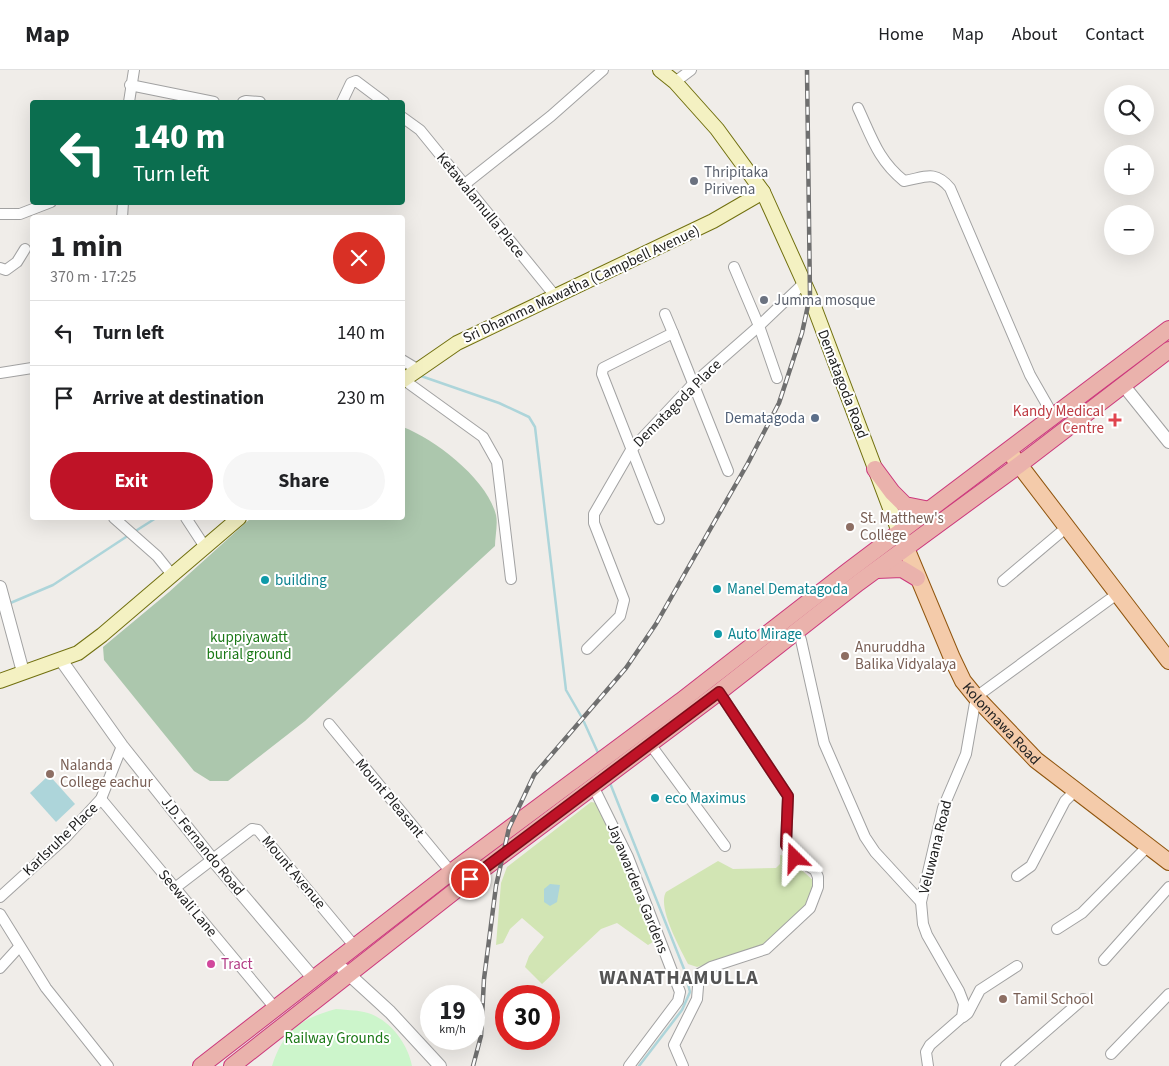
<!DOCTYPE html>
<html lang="en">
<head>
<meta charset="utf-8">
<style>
  body { margin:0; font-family:"Source Sans 3",sans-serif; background:#f6f6f6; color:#202124; height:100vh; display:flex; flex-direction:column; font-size:19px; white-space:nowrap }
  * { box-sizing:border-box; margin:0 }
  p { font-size:16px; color:#757577 }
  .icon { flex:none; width:28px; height:28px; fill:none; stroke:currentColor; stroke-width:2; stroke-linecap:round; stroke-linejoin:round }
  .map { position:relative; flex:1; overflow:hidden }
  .sheet { position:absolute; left:30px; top:145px; width:375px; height:305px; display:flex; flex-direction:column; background:#fff; border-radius:5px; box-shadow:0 5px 20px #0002 }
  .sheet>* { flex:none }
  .top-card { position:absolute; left:30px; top:30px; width:375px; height:105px; border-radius:5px; box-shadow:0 5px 20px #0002; background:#0b6e4f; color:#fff; overflow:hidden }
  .buttons { position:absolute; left:1104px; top:15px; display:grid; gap:10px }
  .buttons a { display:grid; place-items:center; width:50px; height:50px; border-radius:50%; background:#fff; box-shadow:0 5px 20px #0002; font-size:25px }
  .speed { position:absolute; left:420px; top:915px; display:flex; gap:10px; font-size:25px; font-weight:700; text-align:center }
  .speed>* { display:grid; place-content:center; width:65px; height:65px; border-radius:50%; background:#fff; box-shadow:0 5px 20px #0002; line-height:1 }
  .speed small { font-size:12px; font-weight:400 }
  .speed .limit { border:8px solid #d22; background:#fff; color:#111 }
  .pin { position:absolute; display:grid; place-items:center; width:42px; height:42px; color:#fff; margin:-21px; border:2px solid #fff; border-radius:50%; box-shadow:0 1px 5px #0007 }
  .me { position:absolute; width:55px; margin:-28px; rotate:338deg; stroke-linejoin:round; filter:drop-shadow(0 0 4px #0008) }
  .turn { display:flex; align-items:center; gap:18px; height:105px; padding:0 20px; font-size:22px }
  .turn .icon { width:65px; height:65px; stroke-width:2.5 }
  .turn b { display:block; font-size:35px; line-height:42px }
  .round { display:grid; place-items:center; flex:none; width:52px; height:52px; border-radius:26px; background:#f6f6f6 }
  .summary { display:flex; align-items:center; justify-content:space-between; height:85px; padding:0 20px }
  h1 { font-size:30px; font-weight:700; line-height:38px }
  .action { display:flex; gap:10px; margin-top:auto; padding:10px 20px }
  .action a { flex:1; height:58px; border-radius:30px; background:#bf1327; color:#fff; font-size:20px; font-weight:700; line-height:58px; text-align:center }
  .action a+a { background:#f6f6f6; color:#202124 }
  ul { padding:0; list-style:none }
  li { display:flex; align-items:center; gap:15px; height:65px; padding:0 20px; border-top:1px solid #e0e0e0 }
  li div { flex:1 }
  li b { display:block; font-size:19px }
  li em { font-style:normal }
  header { display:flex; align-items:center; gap:30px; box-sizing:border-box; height:70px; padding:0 25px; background:#fff; border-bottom:1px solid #e0e0e0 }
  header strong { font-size:24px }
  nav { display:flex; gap:28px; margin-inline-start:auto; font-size:18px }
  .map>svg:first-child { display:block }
  .grass { fill:#d2e5b4 }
  .cemetery { fill:#acc7ad }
  .park { fill:#ccf5cb }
  .water { fill:#add5da }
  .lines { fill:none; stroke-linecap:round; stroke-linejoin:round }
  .stream { stroke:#add5da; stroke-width:2.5 }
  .minor-casing { stroke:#a2a2a2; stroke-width:12 }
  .tertiary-casing { stroke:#a2a2a2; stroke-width:14 }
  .secondary-casing { stroke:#71700f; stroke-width:16 }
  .primary-casing { stroke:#90550e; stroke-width:18 }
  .trunk-casing { stroke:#cc387c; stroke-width:18 }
  .minor { stroke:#fff; stroke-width:10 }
  .tertiary { stroke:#fff; stroke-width:12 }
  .secondary { stroke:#f4f1c2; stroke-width:14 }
  .primary { stroke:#f4cbaa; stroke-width:16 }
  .trunk { stroke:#eab2ac; stroke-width:16 }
  .rail-casing { stroke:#6f6f6f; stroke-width:4.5 }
  .rail { stroke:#fff; stroke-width:2.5; stroke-dasharray:8; stroke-linecap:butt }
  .route-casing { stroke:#7c0c19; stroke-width:12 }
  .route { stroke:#bf1327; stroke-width:9 }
  .worship-dot { fill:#6b7280; stroke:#fff; stroke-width:2 }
  .service-dot { fill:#5c6f8a; stroke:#fff; stroke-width:2 }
  .health-dot { fill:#e0444e; stroke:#fff; stroke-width:2 }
  .education-dot { fill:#8d6e63; stroke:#fff; stroke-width:2 }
  .culture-dot { fill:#0f9aa8; stroke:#fff; stroke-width:2 }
  .hotel-dot { fill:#d1479c; stroke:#fff; stroke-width:2 }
  .labels { text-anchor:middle; stroke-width:4; stroke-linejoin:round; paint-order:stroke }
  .worship-label { font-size:15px; fill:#5b616d; stroke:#fff; text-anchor:start }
  .street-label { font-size:15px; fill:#212121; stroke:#fff }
  .health-label { font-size:15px; fill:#be3a42; stroke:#fff; text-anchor:end }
  .service-label { font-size:15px; fill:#4e5e75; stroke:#fff; text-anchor:end }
  .education-label { font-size:15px; fill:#785e54; stroke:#fff; text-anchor:start }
  .culture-label { font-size:15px; fill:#0d838f; stroke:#fff; text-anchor:start }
  .park-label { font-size:15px; fill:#1a7816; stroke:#fff }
  .hotel-label { font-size:15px; fill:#b23c85; stroke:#fff; text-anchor:start }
  .district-label { font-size:20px; font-weight:bold; letter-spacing:1px; fill:#545454; stroke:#fff }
</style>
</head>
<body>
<header>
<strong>Map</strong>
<nav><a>Home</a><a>Map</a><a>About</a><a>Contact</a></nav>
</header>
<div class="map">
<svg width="1169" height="996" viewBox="0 0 1169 996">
  <rect width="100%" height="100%" fill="#f0ede9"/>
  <g class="grass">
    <path d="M 591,732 L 597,733 C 624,774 638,826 653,872 L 648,875 L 617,853 L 601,859 L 542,914 L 525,897 L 529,886 L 544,867 L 522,848 L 510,859 L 503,873 L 496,875 L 501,813 L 507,797 Z"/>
    <path d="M 780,785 L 786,786 L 815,812 L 805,839 L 763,878 L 697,897 L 688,894 C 680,878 657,837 666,822 L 718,791 L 733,799 L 776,798 L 780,794 Z"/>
  </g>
  <path class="cemetery" d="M 403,357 C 436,370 487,409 496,445 C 498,454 495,467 495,476 L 305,651 L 228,711 L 210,711 L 194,701 L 104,590 L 103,577 L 169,522 L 251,448 L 402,448 Z"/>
  <path class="park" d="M 336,939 C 345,940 355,940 364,942 C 388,947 408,973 412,996 L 272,996 C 284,959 301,949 336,939 Z"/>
  <g class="water">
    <polygon points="49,705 75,734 56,752 30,723"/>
    <polygon points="550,814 560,815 557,832 550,836 544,832 544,819"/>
  </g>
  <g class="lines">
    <g class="stream">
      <polyline points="418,305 499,333 529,347 535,357 566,620 581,646"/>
      <polyline points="134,462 156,448"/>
      <polyline points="8,534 53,515 129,465"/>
      <polyline points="584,652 599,685"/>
      <polyline points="610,713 684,899 690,922 682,940 639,996"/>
    </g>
    <g class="minor-casing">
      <g id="minor">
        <polyline points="675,12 691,0"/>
        <polyline points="130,15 214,32"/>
        <polyline points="129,32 134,0"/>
        <polyline points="243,32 246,31 260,32"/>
        <polyline points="342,32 351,13 356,11 384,32"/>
        <path d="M 858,38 C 872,68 878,90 904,111 C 924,108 934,99 950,118 L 1030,305 L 1054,347"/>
        <polyline points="402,47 420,60 556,227"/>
        <polyline points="465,114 551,46 603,0"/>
        <polyline points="0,144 20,144 51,132"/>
        <polyline points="122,148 123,132"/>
        <polyline points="734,197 759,256 777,308"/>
        <polyline points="0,198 6,200 17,192 25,179"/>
        <polyline points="665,244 673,263"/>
        <polyline points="402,290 417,299"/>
        <polyline points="0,303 32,298"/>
        <polyline points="404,310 483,367 497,392 511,509"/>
        <polyline points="114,448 157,486 173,506"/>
        <polyline points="186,448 205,477"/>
        <polyline points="659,449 602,304 603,298 673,263 728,401"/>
        <polyline points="1003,511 1067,457"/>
        <polyline points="797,560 801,570 824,673 865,767 875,782 921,832"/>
        <polyline points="587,579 620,546 624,530 594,453 594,444 631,380 694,313 759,256 804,213"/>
        <polyline points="329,654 451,802"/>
        <polyline points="650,674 725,776"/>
        <polyline points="593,716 628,787 680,922 678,931 629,996"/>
        <polyline points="101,729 275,938"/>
        <polyline points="1017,806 1031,796 1065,731 1074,722"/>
        <polyline points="175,818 252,759 258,760 356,878"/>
        <polyline points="0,827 65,768 101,729 122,676"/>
        <polyline points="0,844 46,918 108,996"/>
        <polyline points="1057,859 1082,843 1148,776"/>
        <polyline points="1104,890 1169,817"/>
        <polyline points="0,898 19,877"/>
        <polyline points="963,947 968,943 980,920 1017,896"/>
        <polyline points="1111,984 1169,924"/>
        <polyline points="683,996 674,975 697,929 699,904 711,897 766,879 810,838 818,817 818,807 815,800 795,788 786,775 788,726 719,622"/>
        <polyline points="928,996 926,982 930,975 962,947 964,934 959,921 927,865 923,854 921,832 943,738 966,684 976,627 1117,524"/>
        <polyline points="1006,996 1083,929"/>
      </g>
    </g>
    <g class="tertiary-casing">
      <g id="tertiary">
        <polyline points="1124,316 1169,372"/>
        <polyline points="0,517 23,602"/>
        <polyline points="61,590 122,676 212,789 314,909"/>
        <polyline points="343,899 390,942 440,996"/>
      </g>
    </g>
    <g class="secondary-casing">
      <g id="secondary">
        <polyline points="660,0 675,12 717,59 763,122 810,226 899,462"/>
        <polyline points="402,311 457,273 713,151 763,122"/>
        <polyline points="0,611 78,583 102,565 239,448"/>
      </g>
    </g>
    <g class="primary-casing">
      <g id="primary">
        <polyline points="1011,384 1169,591"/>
        <path id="s1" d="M 901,466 L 952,588 L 963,611 L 976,627 L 1036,690 L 1169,792"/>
      </g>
    </g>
    <g class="trunk-casing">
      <g id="trunk">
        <polyline points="875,399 892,422 905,435 930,440"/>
        <polyline points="877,500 902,499 917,508"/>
        <polyline points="201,996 451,802 681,631 848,501 1169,259"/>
        <polyline points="232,996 470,809 719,622 858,513 1019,395 1169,280"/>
      </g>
    </g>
    <use href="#minor" class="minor"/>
    <use href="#tertiary" class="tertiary"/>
    <use href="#secondary" class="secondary"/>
    <use href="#primary" class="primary"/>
    <use href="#trunk" class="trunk"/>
    <g class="rail-casing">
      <polyline id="rail" points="473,996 481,966 484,909 496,816 509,758 534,705 626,598 656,554 748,393 779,333 802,263 810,226 807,0"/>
    </g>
    <use href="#rail" class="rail"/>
  </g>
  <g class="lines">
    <g class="route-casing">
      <polyline id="route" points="470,809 719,622 788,726 786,775 795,788"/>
    </g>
    <use href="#route" class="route"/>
  </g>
  <g class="worship-dot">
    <circle cx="694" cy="111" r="5"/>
    <circle cx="764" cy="230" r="5"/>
  </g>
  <circle class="service-dot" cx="815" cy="348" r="5"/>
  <path class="health-dot" d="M1112.5 342.5h5v5h5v5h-5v5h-5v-5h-5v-5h5z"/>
  <g class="education-dot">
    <circle cx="850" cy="457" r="5"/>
    <circle cx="845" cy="586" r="5"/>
    <circle cx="50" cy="704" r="5"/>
    <circle cx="1003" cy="929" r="5"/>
  </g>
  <g class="culture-dot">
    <circle cx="265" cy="510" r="5"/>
    <circle cx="717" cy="519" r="5"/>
    <circle cx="718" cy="564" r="5"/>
    <circle cx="655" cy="728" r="5"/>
  </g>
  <circle class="hotel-dot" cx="211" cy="894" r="5"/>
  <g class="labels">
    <g class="worship-label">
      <text x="704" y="107">Thripitaka<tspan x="704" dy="17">Pirivena</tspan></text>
      <text x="774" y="235">Jumma mosque</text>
    </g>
    <g class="street-label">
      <text transform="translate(481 135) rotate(51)" y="5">Ketawalamulla Place</text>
      <text transform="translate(581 214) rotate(-25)" y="5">Sri Dhamma Mawatha (Campbell Avenue)</text>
      <text transform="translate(843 314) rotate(69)" y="5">Dematagoda Road</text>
      <text transform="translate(677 333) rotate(-45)" y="5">Dematagoda Place</text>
      <text dy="5" stroke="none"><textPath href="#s1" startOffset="215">Kolonnawa Road</textPath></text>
      <text transform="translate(390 728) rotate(50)" y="5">Mount Pleasant</text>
      <text transform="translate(60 769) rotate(-44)" y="5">Karlsruhe Place</text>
      <text transform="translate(203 776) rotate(51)" y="5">J.D. Fernando Road</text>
      <text transform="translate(935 777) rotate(-76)" y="5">Veluwana Road</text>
      <text transform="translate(294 802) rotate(50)" y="5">Mount Avenue</text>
      <text transform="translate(638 818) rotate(68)" y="5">Jayawardena Gardens</text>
      <text transform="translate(188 833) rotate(50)" y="5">Seewali Lane</text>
    </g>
    <g class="health-label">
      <text x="1104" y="346">Kandy Medical<tspan x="1104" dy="17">Centre</tspan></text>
    </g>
    <g class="service-label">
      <text x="805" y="353">Dematagoda</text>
    </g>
    <g class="education-label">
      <text x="860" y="453">St. Matthew's<tspan x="860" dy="17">College</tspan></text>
      <text x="855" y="582">Anuruddha<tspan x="855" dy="17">Balika Vidyalaya</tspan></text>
      <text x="60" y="700">Nalanda<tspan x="60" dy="17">College eachur</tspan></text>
      <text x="1013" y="934">Tamil School</text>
    </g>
    <g class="culture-label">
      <text x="275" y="515">building</text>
      <text x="727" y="524">Manel Dematagoda</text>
      <text x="728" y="569">Auto Mirage</text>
      <text x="665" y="733">eco Maximus</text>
    </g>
    <g class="park-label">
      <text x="249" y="572">kuppiyawatt<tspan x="249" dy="17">burial ground</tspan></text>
      <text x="337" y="973">Railway Grounds</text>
    </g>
    <g class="hotel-label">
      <text x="221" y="899">Tract</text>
    </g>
    <g class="district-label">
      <text x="679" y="914">WANATHAMULLA</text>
    </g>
  </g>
</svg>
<div class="buttons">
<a><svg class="icon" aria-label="search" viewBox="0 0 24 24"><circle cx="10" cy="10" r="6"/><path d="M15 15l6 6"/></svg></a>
<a>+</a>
<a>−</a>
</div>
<div class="speed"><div>19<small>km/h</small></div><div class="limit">30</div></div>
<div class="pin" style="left:470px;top:809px;background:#d93025"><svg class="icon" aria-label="arrive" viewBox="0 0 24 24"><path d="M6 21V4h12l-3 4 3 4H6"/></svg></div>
<svg class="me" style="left:795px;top:788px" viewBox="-20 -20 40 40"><path d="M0-17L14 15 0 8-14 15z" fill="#bf1327" stroke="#fff" stroke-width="4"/></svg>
<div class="top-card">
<div class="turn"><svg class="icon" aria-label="left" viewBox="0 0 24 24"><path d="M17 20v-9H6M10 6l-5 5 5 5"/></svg><div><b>140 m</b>Turn left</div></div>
</div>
<section class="sheet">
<div class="summary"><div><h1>1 min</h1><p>370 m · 17:25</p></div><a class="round" style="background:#d93025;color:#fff"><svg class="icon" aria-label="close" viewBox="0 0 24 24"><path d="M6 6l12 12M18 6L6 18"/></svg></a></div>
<ul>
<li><svg class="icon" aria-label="left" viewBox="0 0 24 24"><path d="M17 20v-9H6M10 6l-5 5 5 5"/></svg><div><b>Turn left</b></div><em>140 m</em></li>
<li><svg class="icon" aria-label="arrive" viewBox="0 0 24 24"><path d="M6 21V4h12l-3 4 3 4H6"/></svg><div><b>Arrive at destination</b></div><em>230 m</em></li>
</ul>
<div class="action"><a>Exit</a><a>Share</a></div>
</section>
</div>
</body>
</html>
